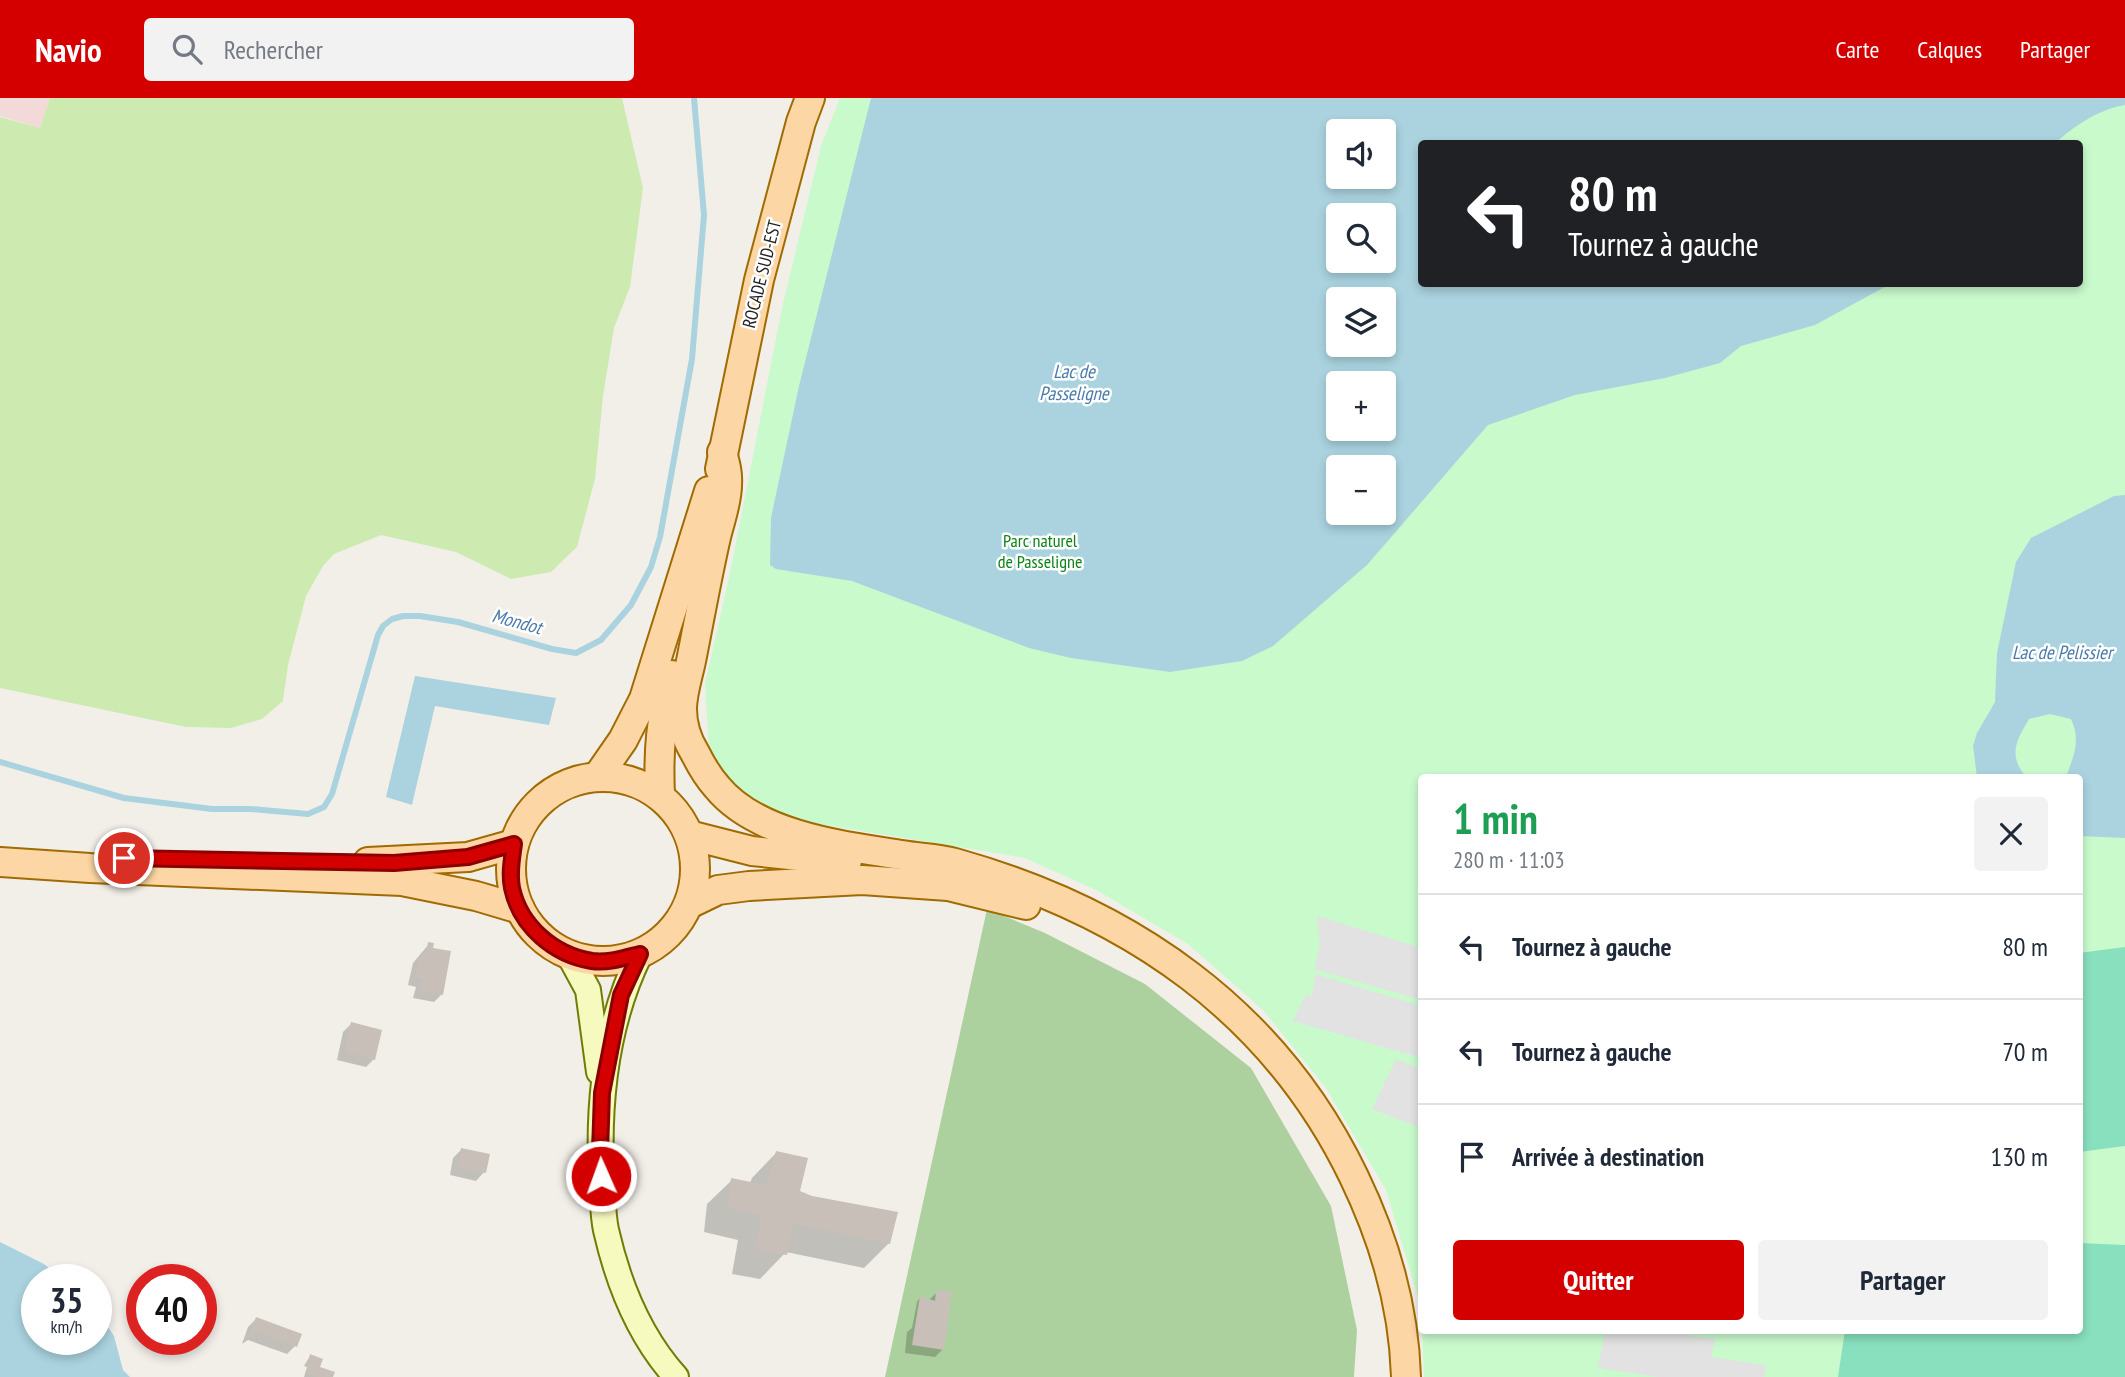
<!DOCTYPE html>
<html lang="fr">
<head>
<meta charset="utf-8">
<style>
  body { margin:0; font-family:"PT Sans Narrow",sans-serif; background:#f2f2f3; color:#1f2937; height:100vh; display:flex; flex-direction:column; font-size:26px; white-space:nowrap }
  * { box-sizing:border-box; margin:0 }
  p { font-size:23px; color:#747a83 }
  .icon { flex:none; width:38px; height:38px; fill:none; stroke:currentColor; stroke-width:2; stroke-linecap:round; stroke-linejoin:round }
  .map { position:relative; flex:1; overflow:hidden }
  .details { position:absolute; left:1418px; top:676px; width:665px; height:560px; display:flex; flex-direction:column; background:#fff; border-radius:7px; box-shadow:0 4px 10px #0003 }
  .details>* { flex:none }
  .guide { position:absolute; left:1418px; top:42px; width:665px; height:147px; border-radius:7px; box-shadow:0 4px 10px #0003; background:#202124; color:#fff; overflow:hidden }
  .controls { position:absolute; left:1326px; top:21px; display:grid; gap:14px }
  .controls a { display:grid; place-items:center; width:70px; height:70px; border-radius:7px; background:#fff; box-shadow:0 4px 10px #0003; font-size:35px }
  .speed { position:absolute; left:21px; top:1166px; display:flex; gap:14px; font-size:35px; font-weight:700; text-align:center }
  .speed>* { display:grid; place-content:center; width:91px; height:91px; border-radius:50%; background:#fff; box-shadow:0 4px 10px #0003; line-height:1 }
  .speed small { font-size:18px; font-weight:400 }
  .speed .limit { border:10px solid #d22; background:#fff; color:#111 }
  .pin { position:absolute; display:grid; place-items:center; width:60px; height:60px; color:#fff; margin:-30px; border:4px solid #fff; border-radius:50%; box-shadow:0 2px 7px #0007 }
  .me { position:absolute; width:77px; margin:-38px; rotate:358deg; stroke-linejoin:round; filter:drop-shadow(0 0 5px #0008) }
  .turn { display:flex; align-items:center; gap:24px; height:147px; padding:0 35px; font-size:32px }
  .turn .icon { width:91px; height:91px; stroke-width:2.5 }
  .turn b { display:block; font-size:49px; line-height:60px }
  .round { display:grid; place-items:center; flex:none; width:74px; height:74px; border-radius:7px; background:#f2f2f3 }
  .summary { display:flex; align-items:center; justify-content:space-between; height:119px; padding:0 35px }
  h1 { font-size:42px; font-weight:700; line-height:52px; color:#1e9e55 }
  .button { display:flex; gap:14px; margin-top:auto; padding:14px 35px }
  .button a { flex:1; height:80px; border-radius:7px; background:#d40000; color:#fff; font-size:28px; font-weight:700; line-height:80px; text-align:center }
  .button a+a { background:#f2f2f3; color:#1f2937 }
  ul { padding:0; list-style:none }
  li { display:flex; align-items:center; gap:21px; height:105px; padding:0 35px; border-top:2px solid #e0e1e3 }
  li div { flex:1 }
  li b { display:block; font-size:26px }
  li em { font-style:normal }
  header { display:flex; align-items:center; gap:42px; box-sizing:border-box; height:98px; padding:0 35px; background:#d40000; color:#fff }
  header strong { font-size:33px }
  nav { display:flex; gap:38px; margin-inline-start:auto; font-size:24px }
  .search { width:490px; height:63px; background:#f2f2f3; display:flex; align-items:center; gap:18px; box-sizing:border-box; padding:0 24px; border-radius:7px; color:#747a83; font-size:26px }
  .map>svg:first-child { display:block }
  .commercial { fill:#f2dad9 }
  .grass { fill:#cdebb0 }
  .forest { fill:#add19e }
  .park { fill:#c8facc; fill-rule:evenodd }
  .pitch { fill:#88e0be }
  .parking { fill:#e2e2e2 }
  .water { fill:#aad3df; fill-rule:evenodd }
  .shadow { fill:#0003 }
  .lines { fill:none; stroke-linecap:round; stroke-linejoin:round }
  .stream { stroke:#aad3df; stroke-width:6 }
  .building { fill:#c7bfb8 }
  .secondary-casing { stroke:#707d05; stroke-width:28 }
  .primary-casing { stroke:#a06b00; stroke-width:32 }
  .secondary { stroke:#f7fabf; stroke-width:24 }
  .primary { stroke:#fcd6a4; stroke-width:28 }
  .route-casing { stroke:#8a0000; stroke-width:18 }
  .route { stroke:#d40000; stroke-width:12 }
  .labels { text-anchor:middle; stroke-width:5; stroke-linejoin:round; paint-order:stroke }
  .street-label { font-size:18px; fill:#222; stroke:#fff }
  .park-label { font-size:18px; fill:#0c8416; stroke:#fff }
  .water-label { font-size:19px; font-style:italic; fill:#4a7aab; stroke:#fff }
</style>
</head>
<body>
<header>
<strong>Navio</strong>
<div class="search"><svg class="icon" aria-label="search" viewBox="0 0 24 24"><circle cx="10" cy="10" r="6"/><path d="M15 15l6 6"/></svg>Rechercher</div>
<nav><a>Carte</a><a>Calques</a><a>Partager</a></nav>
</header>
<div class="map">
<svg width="2125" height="1279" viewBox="0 0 2125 1279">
  <rect width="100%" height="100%" fill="#f2efe9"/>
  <polygon class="commercial" points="0,0 50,0 40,30 0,18"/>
  <polygon class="grass" points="50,0 622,0 643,90 630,189 614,230 603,298 595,381 577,449 551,474 511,481 456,454 381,437 334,456 323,468 306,498 288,567 283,603 262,621 231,630 186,629 0,590 0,19 40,30"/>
  <polygon class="forest" points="987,811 1045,835 1145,886 1251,970 1331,1108 1357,1232 1354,1279 885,1279"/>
  <path class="park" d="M 840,0 L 2125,0 L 2125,1279 L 1424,1279 L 1422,1232 L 2079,1232 L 2079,679 L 1421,679 L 1421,1209 L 1386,1092 L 1326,990 L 1263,912 L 1188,846 L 1098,793 L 1025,760 L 795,722 L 740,701 L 709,651 L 705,586 L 730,475 L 782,210 L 821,48 ZM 1339,33 L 1384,33 L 1384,79 L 1339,79 ZM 1421,46 L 2079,46 L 2079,186 L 1421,186 ZM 1339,117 L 1384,117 L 1384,163 L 1339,163 ZM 1339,201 L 1384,201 L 1384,247 L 1339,247 ZM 1339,285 L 1384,285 L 1384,331 L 1339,331 ZM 1339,369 L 1384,369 L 1384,415 L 1339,415 Z"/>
  <g class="pitch">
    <polygon points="2125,849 2125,1048 2079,1054 2079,855"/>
    <polygon points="2079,1145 2125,1147 2125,1279 1838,1279 1845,1232 2079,1232"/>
  </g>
  <g class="parking">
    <polygon points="1317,818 1421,850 1421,902 1314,871 1320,848"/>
    <polygon points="1315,876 1421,908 1421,960 1293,923 1306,896 1312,899"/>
    <polygon points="1396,961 1421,971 1421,1030 1372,1011"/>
    <polygon points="1605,1232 1658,1232 1715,1241 1711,1259 1766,1267 1764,1279 1658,1279 1598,1270"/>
  </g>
  <g class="water">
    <path d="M 871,0 L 2125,0 L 2125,7 C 2097,12 2076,27 2055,45 L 1421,46 L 1421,186 L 1890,186 L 1815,227 L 1741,248 L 1720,265 L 1665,280 L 1575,297 L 1488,327 L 1367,467 L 1273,548 L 1242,563 L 1170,574 L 1071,560 L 1029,550 L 852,483 L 776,471 L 770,467 L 771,420 L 799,288 ZM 1339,33 L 1384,33 L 1384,79 L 1339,79 ZM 1339,117 L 1384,117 L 1384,163 L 1339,163 ZM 1339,201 L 1384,201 L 1384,247 L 1339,247 ZM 1339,285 L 1384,285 L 1384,331 L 1339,331 ZM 1339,369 L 1384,369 L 1384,415 L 1339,415 Z"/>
    <path d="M 2125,397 L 2125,740 L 2079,738 L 2079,679 L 2066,679 C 2074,657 2081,643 2071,621 L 2050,616 L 2029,621 C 2016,643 2008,657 2026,679 L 1977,679 L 1973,648 L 1977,635 L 1995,604 L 1997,555 L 2016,464 L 2031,440 L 2114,398 Z"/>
    <polygon points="415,578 556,600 549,627 435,608 412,707 386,699"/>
    <polygon points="0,1144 44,1166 63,1181 37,1181 37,1241 96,1241 96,1212 114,1238 123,1272 130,1279 0,1279"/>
  </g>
  <g class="shadow">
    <polygon points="429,846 442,896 434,904 413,900 416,889 408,887 413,865"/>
    <polygon points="351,926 374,961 366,969 337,962 343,934"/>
    <polygon points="461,1052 484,1074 476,1083 450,1077 453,1060"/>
    <polygon points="776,1055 798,1094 889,1145 864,1170 786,1154 760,1181 732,1176 738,1142 704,1134 707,1106 732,1082 750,1085 752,1080"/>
    <polygon points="937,1194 943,1251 935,1259 905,1255 907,1234 912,1230 917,1204 920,1200 928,1203"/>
    <polygon points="256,1221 295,1248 287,1256 248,1242 242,1246 248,1229"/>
    <polygon points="310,1258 318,1270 331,1279 304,1279 307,1269 304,1268"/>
  </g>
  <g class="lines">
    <polyline class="stream" points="0,664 124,700 212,711 250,711 308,716 324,709 332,696 378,537 383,528 392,521 403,518 420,518 458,524 552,551 576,555 601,542 631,507 651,469 660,439 692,261 704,117 694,0"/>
  </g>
  <g class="building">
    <polygon points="428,844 434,845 433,850 451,853 443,897 420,893 423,881 415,879 421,855 426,856"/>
    <polygon points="351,924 382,932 375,962 344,954"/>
    <polygon points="461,1050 490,1056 486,1075 457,1069"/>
    <polygon points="776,1053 808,1060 800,1093 812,1098 898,1114 890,1146 794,1126 787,1157 756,1152 761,1117 728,1110 731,1080 766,1087"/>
    <polygon points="936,1192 952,1194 944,1252 912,1247 920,1198 935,1203"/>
    <polygon points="256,1219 302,1236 297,1249 255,1234 254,1239 249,1238"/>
    <polygon points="310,1256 323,1261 320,1269 335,1274 333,1279 317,1279 306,1275"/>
  </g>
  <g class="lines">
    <g class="secondary-casing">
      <g id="secondary">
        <path d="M 640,856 C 605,927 597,1011 602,1089 C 603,1103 603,1118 606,1132 C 618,1185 639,1238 676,1279"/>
        <polyline points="569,857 588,892 599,974"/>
      </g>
    </g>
    <g class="primary-casing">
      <g id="primary">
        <path d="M 722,354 C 725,365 728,375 727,387 C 727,404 720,422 716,439 C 707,478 700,518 692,558 C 689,575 682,594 682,611 C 682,627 687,642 695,655 C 701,667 708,679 717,689 C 757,738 843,748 902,757 C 919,760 938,760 955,765 C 1130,814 1274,913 1354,1079 C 1384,1141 1404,1209 1406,1279"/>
        <polyline points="720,371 759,182 801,24 810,0"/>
        <polyline points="598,678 623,642 644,601 709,393"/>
        <circle cx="603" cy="771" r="92"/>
        <path d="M 660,697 C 658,651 661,623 672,577"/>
        <polyline points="689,737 752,753 847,763"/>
        <polyline points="0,764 90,770 402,783 476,798 520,811"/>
        <polyline points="368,764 468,759 514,746"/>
        <polyline points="689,806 718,792 749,788 862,782 948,788 1026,807"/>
      </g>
    </g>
    <use href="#secondary" class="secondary"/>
    <use href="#primary" class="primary"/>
  </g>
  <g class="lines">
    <g class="route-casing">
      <path id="route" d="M 124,760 L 394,765 L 468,759 L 514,746 C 512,761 509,775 512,790 C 520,828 554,857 592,863 C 608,865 624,860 640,856 L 621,897 L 602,995 L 600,1053 L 601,1078"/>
    </g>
    <use href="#route" class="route"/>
  </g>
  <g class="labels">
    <g class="street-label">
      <text transform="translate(762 176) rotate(-76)" y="6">ROCADE SUD-EST</text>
    </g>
    <g class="park-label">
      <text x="1040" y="449">Parc naturel<tspan x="1040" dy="21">de Passeligne</tspan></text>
    </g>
    <g class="water-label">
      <text x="1074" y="280">Lac de<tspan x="1074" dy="22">Passeligne</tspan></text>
      <text transform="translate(517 523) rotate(15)" y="7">Mondot</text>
      <text x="2062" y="561">Lac de Pelissier</text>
    </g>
  </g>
</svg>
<div class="controls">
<a><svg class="icon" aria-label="sound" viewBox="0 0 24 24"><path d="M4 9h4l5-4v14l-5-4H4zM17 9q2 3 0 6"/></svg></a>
<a><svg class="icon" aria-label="search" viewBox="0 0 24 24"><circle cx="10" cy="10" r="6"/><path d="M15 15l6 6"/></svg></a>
<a><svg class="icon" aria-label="layers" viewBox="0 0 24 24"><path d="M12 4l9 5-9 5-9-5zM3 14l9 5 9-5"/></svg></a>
<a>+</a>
<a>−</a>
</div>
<div class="speed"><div>35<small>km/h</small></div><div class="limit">40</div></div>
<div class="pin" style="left:124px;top:760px;background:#d93025"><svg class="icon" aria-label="arrive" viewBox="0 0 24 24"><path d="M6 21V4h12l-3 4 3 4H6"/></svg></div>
<svg class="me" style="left:601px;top:1078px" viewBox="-20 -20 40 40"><circle r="17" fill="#d40000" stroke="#fff" stroke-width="3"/><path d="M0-11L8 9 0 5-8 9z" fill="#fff"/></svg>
<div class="guide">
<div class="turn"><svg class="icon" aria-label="left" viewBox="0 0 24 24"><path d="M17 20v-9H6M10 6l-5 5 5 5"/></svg><div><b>80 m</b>Tournez à gauche</div></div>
</div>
<section class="details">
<div class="summary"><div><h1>1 min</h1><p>280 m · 11:03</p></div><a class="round"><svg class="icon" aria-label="close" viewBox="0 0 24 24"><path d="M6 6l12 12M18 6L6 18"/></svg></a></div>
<ul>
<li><svg class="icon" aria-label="left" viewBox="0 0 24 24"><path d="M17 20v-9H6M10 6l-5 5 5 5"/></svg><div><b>Tournez à gauche</b></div><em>80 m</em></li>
<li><svg class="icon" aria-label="left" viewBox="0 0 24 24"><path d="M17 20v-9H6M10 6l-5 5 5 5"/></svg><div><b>Tournez à gauche</b></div><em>70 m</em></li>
<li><svg class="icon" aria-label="arrive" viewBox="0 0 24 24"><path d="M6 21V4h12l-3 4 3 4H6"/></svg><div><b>Arrivée à destination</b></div><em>130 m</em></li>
</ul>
<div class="button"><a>Quitter</a><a>Partager</a></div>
</section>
</div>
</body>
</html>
